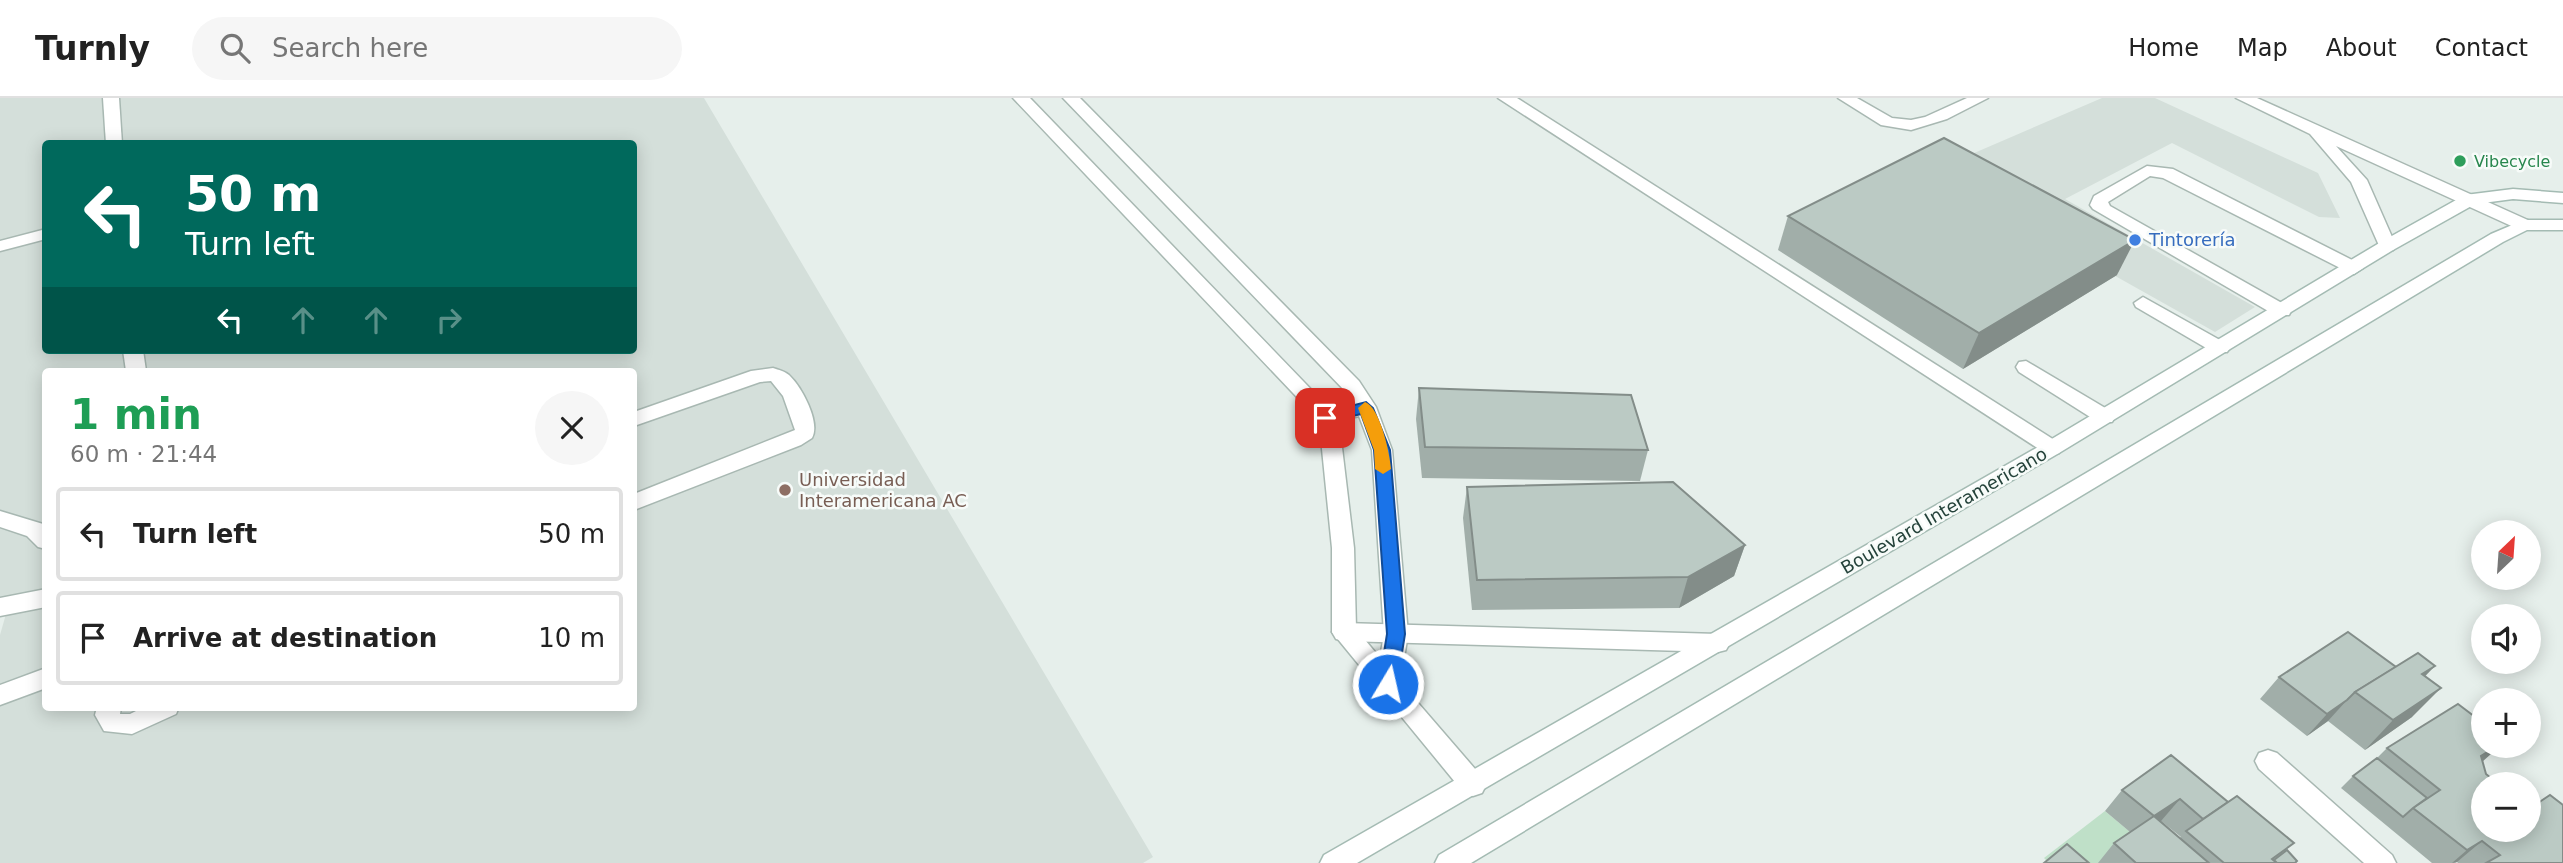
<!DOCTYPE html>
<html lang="en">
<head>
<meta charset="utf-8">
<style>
  body { margin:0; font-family:"DejaVu Sans",sans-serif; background:#f6f6f6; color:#222; height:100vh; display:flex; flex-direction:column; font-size:26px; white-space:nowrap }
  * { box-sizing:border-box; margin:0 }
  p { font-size:23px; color:#767676 }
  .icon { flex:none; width:38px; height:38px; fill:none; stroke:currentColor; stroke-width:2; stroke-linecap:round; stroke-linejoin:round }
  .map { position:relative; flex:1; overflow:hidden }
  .details { position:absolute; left:42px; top:270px; width:595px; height:343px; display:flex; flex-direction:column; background:#fff; border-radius:7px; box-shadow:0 4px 18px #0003 }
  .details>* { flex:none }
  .hud { position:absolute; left:42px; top:42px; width:595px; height:214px; border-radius:7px; box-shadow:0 4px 18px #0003; background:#00695c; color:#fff; overflow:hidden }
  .needle { width:46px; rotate:25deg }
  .controls { position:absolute; left:2471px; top:422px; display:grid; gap:14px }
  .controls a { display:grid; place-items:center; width:70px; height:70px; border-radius:50%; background:#fff; box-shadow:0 4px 18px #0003; font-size:35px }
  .pin { position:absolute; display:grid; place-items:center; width:60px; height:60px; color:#fff; margin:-30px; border-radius:14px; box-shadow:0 4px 10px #0006 }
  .me { position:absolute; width:77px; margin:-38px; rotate:9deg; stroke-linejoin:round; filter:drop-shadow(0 0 5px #0008) }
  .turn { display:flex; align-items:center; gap:24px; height:147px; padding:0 28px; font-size:32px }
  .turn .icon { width:91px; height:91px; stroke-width:2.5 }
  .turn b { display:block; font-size:49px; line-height:60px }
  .lanes { display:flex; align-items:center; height:66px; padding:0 28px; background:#0003; justify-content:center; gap:35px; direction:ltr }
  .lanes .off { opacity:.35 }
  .round { display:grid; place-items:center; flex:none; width:74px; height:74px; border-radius:37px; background:#f6f6f6 }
  .summary { display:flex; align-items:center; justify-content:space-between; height:119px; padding:0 28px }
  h1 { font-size:42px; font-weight:700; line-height:52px; color:#1e9e55 }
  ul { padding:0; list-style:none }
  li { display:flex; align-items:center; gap:21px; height:94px; margin:0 14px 10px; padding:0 14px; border:4px solid #e0e0e0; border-radius:7px }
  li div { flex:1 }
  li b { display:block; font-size:26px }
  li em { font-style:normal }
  header { display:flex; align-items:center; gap:42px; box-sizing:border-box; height:98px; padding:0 35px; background:#fff; border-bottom:2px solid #e0e0e0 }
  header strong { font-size:33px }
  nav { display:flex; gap:38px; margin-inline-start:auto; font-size:24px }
  .search { width:490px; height:63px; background:#f6f6f6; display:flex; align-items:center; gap:18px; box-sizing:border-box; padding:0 24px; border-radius:38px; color:#767676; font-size:26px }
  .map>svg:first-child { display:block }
  .built { fill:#d4dfda; fill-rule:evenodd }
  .green { fill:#bfe0c8 }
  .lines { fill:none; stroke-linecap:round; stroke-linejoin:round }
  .lane-casing { stroke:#a8b8b2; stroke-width:3 }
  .street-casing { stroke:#a8b8b2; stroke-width:3 }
  .secondary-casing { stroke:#a4bbb3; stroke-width:3 }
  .lane { fill:#fff; fill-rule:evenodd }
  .street { fill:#fff; fill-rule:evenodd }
  .secondary { fill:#fff; fill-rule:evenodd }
  .wall { fill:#a1aea9; fill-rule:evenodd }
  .shaded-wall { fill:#838d89 }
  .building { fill:#bbcac4; stroke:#838d89; stroke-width:2 }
  .route { fill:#1a73e8; stroke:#114b97; stroke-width:2 }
  .slow { fill:#f59e0b }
  .leisure-dot { fill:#2e9e5b; stroke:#f7fbf9; stroke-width:2.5 }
  .shop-dot { fill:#3f7fe0; stroke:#f7fbf9; stroke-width:2.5 }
  .education-dot { fill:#8d6e63; stroke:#f7fbf9; stroke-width:2.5 }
  .labels { text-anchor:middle; stroke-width:5; stroke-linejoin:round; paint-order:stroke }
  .far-leisure-label { font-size:16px; fill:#27864d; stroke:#f7fbf9; text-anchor:start }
  .shop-label { font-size:18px; fill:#366cbe; stroke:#f7fbf9; text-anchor:start }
  .education-label { font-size:18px; fill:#785e54; stroke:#f7fbf9; text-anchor:start }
  .street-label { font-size:18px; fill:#24423a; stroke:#f7fbf9 }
</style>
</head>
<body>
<header>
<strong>Turnly</strong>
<div class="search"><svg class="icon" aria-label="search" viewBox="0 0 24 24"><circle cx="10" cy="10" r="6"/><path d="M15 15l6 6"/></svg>Search here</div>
<nav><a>Home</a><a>Map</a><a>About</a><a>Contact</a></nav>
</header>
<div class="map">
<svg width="2563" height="765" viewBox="0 0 2563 765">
  <rect width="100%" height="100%" fill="#e6efeb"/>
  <g class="built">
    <path d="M 0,0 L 704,0 L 1153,759 L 1143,765 L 0,765 L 0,537 L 6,516 L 0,512 ZM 46,46 L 634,46 L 634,252 L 46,252 ZM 46,273 L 634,273 L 634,609 L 46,609 Z"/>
    <polygon points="2102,0 2155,0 2318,75 2340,120 2319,119 2172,45 2065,101 2255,209 2215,234 1930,74"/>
  </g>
  <polygon class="green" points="2105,713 2136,739 2099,765 2049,765 2044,760"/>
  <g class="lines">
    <g class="lane-casing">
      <g id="lane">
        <polygon points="103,0 119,0 122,46 106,46"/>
        <polygon points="1498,0 1517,0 2059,345 2062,350 2059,355 2052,357 2045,355"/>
        <polygon points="1838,0 1857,0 1892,20 1911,22 1925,19 1967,0 1988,0 1947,21 1911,32 1881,27"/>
        <polygon points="2236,0 2257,0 2530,123 2533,127 2524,132 2518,131 2336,48 2367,82 2396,148 2393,152 2381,152 2351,84 2310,36"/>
        <polygon points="2147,68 2173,71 2360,166 2363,170 2354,176 2348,174 2163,80 2150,78 2108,104 2110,108 2289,209 2291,213 2289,217 2275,217 2093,111 2090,107 2094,98"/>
        <polygon points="46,131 46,141 0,153 0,143"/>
        <polygon points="2143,199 2227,246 2230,250 2227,254 2213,254 2136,209 2134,205"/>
        <polygon points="123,252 143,252 146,273 126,273"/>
        <polygon points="2026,263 2112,314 2115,319 2112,324 2098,324 2019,274 2016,269 2019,264"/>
        <path d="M 773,270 C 779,272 784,273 789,277 C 801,288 821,324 812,340 L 801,347 L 634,412 L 634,396 L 795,332 L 783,298 L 771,283 L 760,284 L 634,328 L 634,314 L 751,273 Z"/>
        <polygon points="0,413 43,426 46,429 46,451 38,449 27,438 0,429"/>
        <polygon points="46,491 46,509 0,518 0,500"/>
        <polygon points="1344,525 1718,536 1726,538 1730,545 1726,552 1718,554 1344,543 1336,541 1332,534 1336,527"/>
        <polygon points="46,570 46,590 0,607 0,587"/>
        <polygon points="97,609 121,609 120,616 130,616 144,609 179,609 176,616 132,636 104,633 95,617"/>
      </g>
    </g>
    <g class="street-casing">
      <g id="street">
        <path d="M 1013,0 L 1030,0 L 1330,311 L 1353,305 L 1345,293 L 1063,0 L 1080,0 L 1359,283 L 1376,309 L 1392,352 L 1408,536 L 1400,584 L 1482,679 L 1486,687 L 1482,695 L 1473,698 L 1464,695 L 1332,534 L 1332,450 L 1321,341 L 1311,314 ZM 1359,318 L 1372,352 L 1384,536 L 1380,560 L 1356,531 L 1354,450 L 1341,341 L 1335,324 Z"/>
        <polygon points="2268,652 2277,655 2392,757 2396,765 2364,765 2259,671 2255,663 2259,655"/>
      </g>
    </g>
    <g class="secondary-casing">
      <g id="secondary">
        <polygon points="2513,91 2563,95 2563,105 2513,101 2475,106 2393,152 2059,355 1357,765 1320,765 1324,757 2045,345 2381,144 2465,97"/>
        <polygon points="2524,122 2563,122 2563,132 2527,132 2503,144 1471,765 1435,765 1439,757 2491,136"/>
      </g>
    </g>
    <use href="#lane" class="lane"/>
    <use href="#street" class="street"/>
    <use href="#secondary" class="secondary"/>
  </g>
  <g class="wall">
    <polygon points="1788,118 2117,177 1963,271 1778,152"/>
    <polygon points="1419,290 1648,352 1640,383 1422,380 1416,321"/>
    <polygon points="1467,389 1745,447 1734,478 1679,510 1472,512 1463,420"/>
    <polygon points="2396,569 2425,578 2412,619 2365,652 2328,623 2307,638 2260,601 2279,579"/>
    <polygon points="2387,650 2482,663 2486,676 2563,765 2458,765 2457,764 2455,765 2432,765 2341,690 2353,678 2377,660"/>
    <path d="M 2171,657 L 2287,752 L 2295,765 L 2098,765 L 2114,745 L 2130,734 L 2105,713 L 2122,692 ZM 2160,723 L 2161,723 L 2181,739 L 2180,740 Z"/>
  </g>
  <g class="shaded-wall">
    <polygon points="2135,142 2117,177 1963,271 1979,235"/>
    <polygon points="1745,447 1734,478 1679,510 1688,479"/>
    <polygon points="2435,568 2406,598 2422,576"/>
    <polygon points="2441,590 2412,619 2365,652 2393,622"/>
    <polygon points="2347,602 2328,623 2307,638 2327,616"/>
    <polygon points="2497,648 2500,648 2482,664 2481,658"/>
    <polygon points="2180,701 2161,723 2136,739 2154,718"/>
    <polygon points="2482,743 2457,764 2452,765 2467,752"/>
  </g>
  <g class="building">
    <polygon points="1944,40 2135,142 1979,235 1788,118"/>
    <polygon points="1419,290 1631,297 1648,352 1425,349"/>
    <polygon points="1673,384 1745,447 1688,479 1477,482 1467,389"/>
    <polygon points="2348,534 2396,569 2355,594 2347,602 2327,616 2279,579"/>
    <polygon points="2418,555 2435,568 2422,576 2441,590 2393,622 2355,594"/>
    <polygon points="2458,606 2483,625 2483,648 2497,648 2481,658 2486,676 2498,686 2483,686 2483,732 2529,732 2529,711 2550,697 2563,707 2563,765 2486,765 2500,757 2482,743 2467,752 2413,710 2440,692 2387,650"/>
    <polygon points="2171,657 2228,704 2203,721 2180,701 2154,718 2209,765 2136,765 2114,745 2154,718 2122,692"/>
    <polygon points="2377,660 2427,700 2413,710 2403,719 2353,678"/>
    <polygon points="2237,698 2294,745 2272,761 2277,765 2224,765 2186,733"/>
    <polygon points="2067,746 2089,765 2044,765"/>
    <polygon points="2287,752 2297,763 2295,765 2277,765 2274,762"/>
  </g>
  <polygon class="route" points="1366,304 1373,310 1390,352 1405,536 1397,586 1394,591 1388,594 1381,591 1379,586 1387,536 1374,352 1361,316 1325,325 1317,320 1319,316"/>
  <path class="slow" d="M 1365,304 C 1380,309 1390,356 1391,371 L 1383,376 L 1375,371 L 1374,352 L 1358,310 Z"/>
  <circle class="leisure-dot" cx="2460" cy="63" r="7"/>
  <circle class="shop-dot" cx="2135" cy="142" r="7"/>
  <circle class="education-dot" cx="785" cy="392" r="7"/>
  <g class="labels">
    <g class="far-leisure-label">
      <text x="2474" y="69">Vibecycle</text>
    </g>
    <g class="shop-label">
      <text x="2149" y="148">Tintorería</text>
    </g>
    <g class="education-label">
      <text x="799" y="388">Universidad<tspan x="799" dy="21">Interamericana AC</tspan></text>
    </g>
    <g class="street-label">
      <text transform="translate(1944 413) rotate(-30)" y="6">Boulevard Interamericano</text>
    </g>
  </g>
</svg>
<div class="controls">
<a><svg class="needle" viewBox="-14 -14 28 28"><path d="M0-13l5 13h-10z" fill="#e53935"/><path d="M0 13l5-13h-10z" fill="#767676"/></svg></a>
<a><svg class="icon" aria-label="sound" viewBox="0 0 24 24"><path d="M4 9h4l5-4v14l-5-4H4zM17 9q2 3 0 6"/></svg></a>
<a>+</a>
<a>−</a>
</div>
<div class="pin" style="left:1325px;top:320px;background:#d93025"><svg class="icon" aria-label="arrive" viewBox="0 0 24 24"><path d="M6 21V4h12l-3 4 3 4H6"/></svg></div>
<svg class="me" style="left:1388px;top:586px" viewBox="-20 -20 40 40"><circle r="17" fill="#1a73e8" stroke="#fff" stroke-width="3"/><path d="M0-11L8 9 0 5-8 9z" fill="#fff"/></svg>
<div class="hud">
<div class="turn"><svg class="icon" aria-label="left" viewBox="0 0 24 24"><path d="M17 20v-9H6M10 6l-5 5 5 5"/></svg><div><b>50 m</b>Turn left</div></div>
<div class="lanes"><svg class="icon" aria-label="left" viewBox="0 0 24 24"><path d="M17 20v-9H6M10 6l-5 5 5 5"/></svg><svg class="icon off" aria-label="ahead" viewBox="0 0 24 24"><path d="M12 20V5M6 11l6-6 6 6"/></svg><svg class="icon off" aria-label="ahead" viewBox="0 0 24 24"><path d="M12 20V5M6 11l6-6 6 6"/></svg><svg class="icon off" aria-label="right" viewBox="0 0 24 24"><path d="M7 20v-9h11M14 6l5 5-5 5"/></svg></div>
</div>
<section class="details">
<div class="summary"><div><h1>1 min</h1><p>60 m · 21:44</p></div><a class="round"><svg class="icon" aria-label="close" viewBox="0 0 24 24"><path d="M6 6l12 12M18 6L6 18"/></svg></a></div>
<ul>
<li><svg class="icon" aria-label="left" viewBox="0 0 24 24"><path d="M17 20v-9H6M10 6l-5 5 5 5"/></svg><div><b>Turn left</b></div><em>50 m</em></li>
<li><svg class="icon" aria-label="arrive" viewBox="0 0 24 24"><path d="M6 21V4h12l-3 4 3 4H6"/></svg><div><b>Arrive at destination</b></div><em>10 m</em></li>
</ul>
</section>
</div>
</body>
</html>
